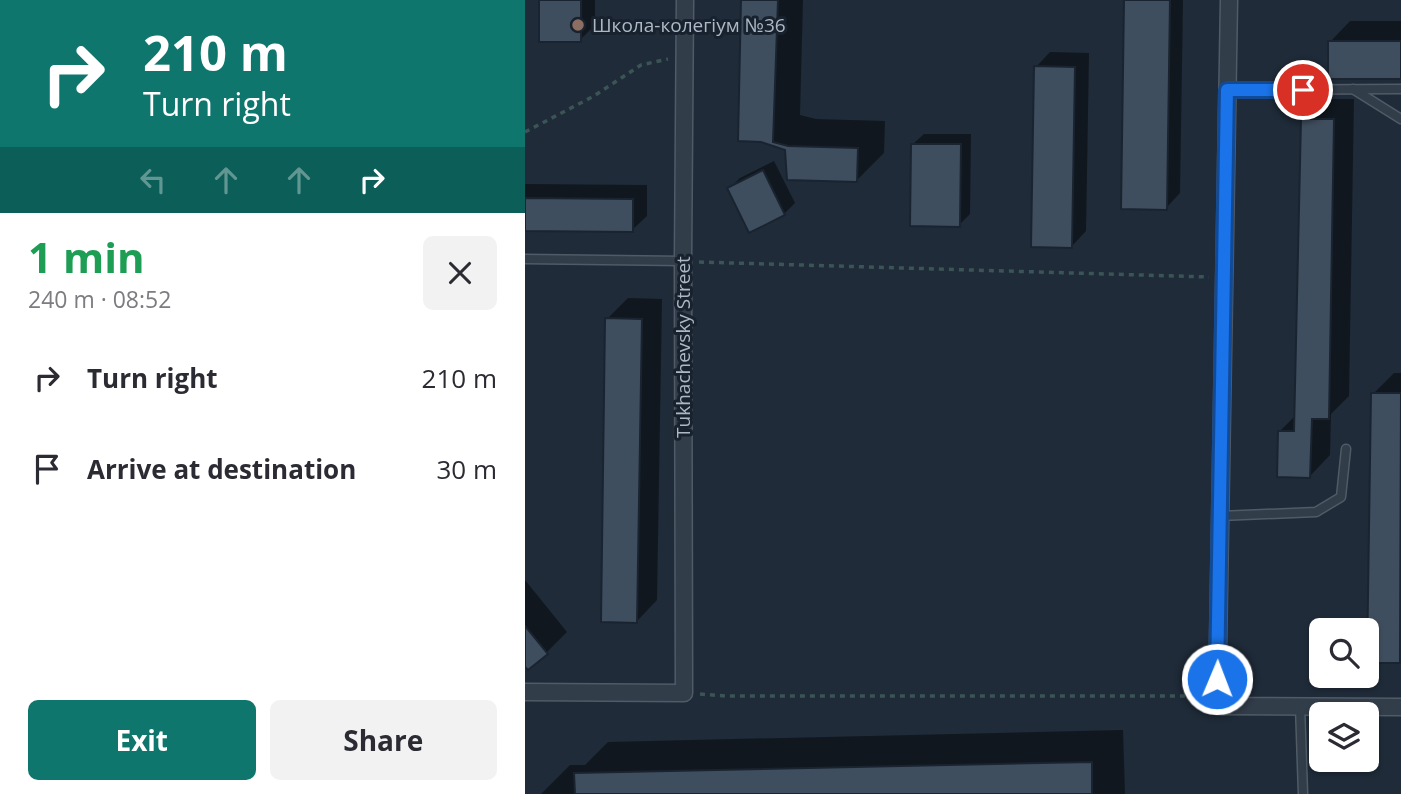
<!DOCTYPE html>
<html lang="en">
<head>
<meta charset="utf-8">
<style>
  body { margin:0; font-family:"Open Sans",sans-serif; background:#f2f2f3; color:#2b2b33; height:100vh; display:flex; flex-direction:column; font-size:26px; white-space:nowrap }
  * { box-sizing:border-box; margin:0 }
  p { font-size:23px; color:#7c7c81 }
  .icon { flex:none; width:38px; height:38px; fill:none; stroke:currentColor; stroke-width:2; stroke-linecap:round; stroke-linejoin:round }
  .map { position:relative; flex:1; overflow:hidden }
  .drawer { display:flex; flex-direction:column; background:#fff; width:525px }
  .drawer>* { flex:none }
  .banner { background:#0f766e; color:#fff; overflow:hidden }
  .controls { position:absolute; left:784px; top:618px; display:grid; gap:14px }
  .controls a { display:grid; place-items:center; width:70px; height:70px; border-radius:10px; background:#fff; box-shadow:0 2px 5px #0004; font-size:35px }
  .pin { position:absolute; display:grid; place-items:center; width:60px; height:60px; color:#fff; margin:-30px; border:4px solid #fff; border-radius:50%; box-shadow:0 2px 7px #0007 }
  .me { position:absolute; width:77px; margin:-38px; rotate:1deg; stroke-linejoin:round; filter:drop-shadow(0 0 5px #0008) }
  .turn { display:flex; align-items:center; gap:24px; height:147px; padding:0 28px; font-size:32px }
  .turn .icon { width:91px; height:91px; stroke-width:2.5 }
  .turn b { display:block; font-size:49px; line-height:60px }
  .lanes { display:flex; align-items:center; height:66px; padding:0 28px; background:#0003; justify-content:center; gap:35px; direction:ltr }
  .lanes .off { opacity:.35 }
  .round { display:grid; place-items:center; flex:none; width:74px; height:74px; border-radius:10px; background:#f2f2f3 }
  .summary { display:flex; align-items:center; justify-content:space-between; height:119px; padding:0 28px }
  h1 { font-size:42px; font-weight:700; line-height:52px; color:#1e9e55 }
  .cta { display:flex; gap:14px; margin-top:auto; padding:14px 28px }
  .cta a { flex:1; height:80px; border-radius:10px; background:#0f766e; color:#fff; font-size:28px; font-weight:700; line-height:80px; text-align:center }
  .cta a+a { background:#f2f2f3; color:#2b2b33 }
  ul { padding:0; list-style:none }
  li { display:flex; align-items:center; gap:21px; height:91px; padding:0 28px }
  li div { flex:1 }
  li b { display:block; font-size:26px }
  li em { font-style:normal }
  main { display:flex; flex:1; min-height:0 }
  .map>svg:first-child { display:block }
  .shadow { fill:#0007 }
  .building { fill:#3f4e5e; stroke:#1a2430; stroke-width:2 }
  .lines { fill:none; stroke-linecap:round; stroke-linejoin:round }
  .service-casing { stroke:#505b67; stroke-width:11 }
  .minor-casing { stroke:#505b67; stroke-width:19 }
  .path { stroke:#3b5455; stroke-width:3.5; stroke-dasharray:5 5; stroke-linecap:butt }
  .service { stroke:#323d4a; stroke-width:8 }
  .minor { stroke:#323d4a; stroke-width:16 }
  .route-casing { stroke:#114b97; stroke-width:18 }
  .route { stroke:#1a73e8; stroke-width:12 }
  .education-dot { fill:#8d6e63; stroke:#18222e; stroke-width:2.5 }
  .labels { text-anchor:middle; stroke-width:6; stroke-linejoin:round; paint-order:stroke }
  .poi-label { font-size:19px; fill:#adb8c6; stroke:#18222e; text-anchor:start }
  .street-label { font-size:19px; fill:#adb8c6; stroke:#18222e }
</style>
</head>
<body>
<main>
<section class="drawer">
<div class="banner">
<div class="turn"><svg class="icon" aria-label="right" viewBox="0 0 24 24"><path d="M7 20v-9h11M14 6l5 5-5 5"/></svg><div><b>210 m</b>Turn right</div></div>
<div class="lanes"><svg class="icon off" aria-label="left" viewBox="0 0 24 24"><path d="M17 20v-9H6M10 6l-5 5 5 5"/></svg><svg class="icon off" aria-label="ahead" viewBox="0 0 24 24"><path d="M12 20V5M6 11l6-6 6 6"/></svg><svg class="icon off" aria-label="ahead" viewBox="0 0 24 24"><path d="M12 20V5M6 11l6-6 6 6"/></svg><svg class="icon" aria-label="right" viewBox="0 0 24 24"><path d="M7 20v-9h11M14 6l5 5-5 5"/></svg></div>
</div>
<div class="summary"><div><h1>1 min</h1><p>240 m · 08:52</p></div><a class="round"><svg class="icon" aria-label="close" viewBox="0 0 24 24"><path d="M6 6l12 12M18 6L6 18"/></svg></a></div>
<ul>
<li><svg class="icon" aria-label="right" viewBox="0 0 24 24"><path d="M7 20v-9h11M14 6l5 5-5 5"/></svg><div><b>Turn right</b></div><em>210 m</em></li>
<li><svg class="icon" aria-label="arrive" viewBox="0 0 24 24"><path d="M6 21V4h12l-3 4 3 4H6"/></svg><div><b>Arrive at destination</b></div><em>30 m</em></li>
</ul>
<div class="cta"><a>Exit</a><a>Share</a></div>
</section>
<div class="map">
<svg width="876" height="794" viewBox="0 0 876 794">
  <rect width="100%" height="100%" fill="#1f2b39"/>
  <g class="shadow">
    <polygon points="16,0 70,0 70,25 55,40"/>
    <polygon points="218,0 278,0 275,115 291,119 360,121 359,153 332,180 262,148 236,140"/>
    <polygon points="601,0 658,0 655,193 641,208"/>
    <polygon points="825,21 876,21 876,78 805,42"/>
    <polygon points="525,52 564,53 561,231 547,246 511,67"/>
    <polygon points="798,99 829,99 824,396 806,414 805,455 785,476 754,432 771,415 777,119"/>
    <polygon points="399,134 446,134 445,214 434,225 388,144"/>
    <polygon points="249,161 270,203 259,214 204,189 215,178"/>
    <polygon points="0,184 122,185 122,216 107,230 0,230"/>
    <polygon points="103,298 137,299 132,600 112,621 82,319"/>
    <polygon points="869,373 876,373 876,660 874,662 848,394"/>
    <polygon points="0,580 42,632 22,652 3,668 0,664"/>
    <polygon points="598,730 600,794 16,794 45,765 60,765 83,742"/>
  </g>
  <g class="building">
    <rect x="14" y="0" width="42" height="42"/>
    <polygon points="216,0 253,0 248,142 263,146 333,148 332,182 262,180 260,150 236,142 213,141"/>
    <polygon points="599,0 645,0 642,210 596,209"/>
    <rect x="803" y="41" width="73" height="38"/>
    <polygon points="509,66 550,67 547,248 506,247"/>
    <polygon points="776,119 809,119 804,419 787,419 785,478 752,477 753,431 769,431"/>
    <polygon points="386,144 436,144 435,227 385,226"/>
    <polygon points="238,170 260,215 224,233 202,188"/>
    <polygon points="0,198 108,199 108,232 0,231"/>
    <polygon points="80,318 117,319 112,623 76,622"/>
    <polygon points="846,393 876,393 875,663 842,663"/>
    <polygon points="0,626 23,654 3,670 0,667"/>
    <polygon points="567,762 567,794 50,794 49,773"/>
  </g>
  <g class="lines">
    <g class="service-casing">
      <g id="service">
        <polyline points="828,89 876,119"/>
        <polyline points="702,90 876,89"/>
        <polyline points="0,259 158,261"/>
        <polyline points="695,516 791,512 816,497 821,449"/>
        <polyline points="775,706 778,794"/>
      </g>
    </g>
    <g class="minor-casing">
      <g id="minor">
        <polyline points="704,0 692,706 876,707"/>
        <polyline points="0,692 159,693 158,261 160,0"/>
      </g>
    </g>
    <g class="path">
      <polyline points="0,132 69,96 116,65 143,59"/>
      <polyline points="174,262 684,277"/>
      <polyline points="175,694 201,696 666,696 678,701"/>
    </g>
    <use href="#service" class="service"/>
    <use href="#minor" class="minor"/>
  </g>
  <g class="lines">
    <g class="route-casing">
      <polyline id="route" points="692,679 702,90 778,90"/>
    </g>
    <use href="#route" class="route"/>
  </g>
  <circle class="education-dot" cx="53" cy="25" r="7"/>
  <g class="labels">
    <g class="poi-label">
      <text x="67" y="32">Школа-колегіум №36</text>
    </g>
    <g class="street-label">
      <text transform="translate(158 347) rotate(-90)" y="7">Tukhachevsky Street</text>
    </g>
  </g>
</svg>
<div class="controls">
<a><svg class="icon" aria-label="search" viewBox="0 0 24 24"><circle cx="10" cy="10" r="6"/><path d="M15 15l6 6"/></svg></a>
<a><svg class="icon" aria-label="layers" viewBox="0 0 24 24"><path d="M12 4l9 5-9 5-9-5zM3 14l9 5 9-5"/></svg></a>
</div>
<div class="pin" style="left:778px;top:90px;background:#d93025"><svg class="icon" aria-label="arrive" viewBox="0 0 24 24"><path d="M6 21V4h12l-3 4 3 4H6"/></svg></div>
<svg class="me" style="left:692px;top:679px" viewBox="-20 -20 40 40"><circle r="17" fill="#1a73e8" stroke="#fff" stroke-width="3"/><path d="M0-11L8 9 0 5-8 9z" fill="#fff"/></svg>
</div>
</main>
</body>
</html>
